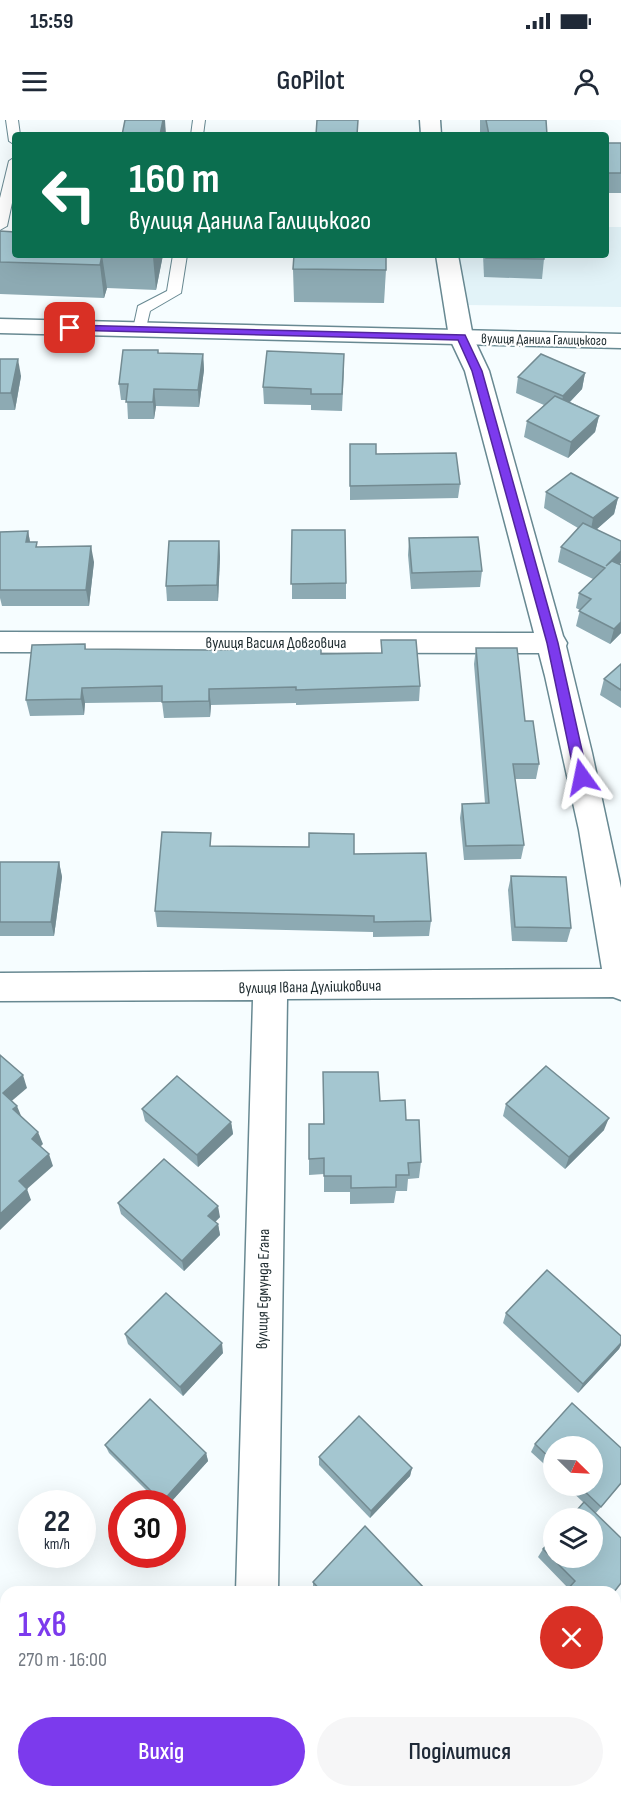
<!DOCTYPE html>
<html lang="uk">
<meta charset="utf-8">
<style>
body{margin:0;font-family:"Sofia Sans Condensed",sans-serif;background:#f6f6f7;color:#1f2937;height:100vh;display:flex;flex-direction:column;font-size:22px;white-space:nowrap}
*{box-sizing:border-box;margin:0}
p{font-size:20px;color:#747a83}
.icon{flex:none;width:33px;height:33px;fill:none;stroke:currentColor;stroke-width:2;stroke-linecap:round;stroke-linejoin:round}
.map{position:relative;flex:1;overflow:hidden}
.panel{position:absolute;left:0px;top:1466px;width:621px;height:212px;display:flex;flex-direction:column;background:#fff;border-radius:18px 18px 0 0;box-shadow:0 6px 24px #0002}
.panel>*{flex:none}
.hud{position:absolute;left:12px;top:12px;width:597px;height:126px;border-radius:6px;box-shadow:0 6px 24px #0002;background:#0b6e4f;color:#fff;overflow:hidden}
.needle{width:39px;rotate:114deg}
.buttons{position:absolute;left:543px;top:1316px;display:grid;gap:12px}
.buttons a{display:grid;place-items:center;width:60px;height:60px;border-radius:50%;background:#fff;box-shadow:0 6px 24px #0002;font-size:30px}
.speed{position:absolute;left:18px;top:1370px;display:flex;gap:12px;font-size:30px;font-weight:700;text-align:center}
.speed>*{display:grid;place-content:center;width:78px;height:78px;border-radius:50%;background:#fff;box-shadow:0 6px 24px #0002;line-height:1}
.speed small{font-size:15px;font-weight:400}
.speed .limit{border:9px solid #d22;background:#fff;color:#111}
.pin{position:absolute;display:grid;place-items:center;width:51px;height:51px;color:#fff;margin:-26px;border-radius:12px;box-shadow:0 3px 9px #0006}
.me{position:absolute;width:66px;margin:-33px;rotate:348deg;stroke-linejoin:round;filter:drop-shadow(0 0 4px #0008)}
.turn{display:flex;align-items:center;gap:21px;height:126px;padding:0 18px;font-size:27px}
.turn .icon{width:78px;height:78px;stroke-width:2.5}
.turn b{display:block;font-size:42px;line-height:51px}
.round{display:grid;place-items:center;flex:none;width:63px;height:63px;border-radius:32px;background:#f6f6f7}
.headline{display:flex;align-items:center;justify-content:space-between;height:102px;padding:0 18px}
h1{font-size:36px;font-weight:600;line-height:45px;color:#7c3aed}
.primary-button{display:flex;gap:12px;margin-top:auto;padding:12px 18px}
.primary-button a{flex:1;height:69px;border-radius:36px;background:#7c3aed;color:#fff;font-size:24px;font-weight:600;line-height:69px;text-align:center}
.primary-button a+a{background:#f6f6f7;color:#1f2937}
.status{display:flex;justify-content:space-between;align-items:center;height:42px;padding:0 30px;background:#fff;direction:ltr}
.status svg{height:16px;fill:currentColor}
header{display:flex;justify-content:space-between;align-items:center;height:78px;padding:0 18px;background:#fff;font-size:27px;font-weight:600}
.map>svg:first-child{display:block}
.built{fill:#e2f3f8}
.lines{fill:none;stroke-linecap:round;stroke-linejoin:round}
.lane-casing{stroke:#688992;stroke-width:2}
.street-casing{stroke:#688992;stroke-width:3}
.primary-casing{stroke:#688992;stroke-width:3}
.lane{fill:#fff;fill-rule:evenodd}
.street{fill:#fff;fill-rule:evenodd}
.primary{fill:#fff;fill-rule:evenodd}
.wall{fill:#8daab3}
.shaded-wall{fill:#738b92}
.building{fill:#a4c6d0;stroke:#738b92;stroke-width:1.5}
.route{fill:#7c3aed;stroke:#51269a;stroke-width:1.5}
.labels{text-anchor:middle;stroke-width:4.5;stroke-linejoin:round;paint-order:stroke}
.far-street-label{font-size:14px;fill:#1e2b2f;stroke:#fff}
.street-label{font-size:16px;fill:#1e2b2f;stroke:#fff}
</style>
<div class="status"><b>15:59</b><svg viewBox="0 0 49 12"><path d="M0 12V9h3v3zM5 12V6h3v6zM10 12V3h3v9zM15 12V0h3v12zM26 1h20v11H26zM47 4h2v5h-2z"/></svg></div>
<header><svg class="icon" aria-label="menu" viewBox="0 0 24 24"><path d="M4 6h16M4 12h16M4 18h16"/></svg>GoPilot<svg class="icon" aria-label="person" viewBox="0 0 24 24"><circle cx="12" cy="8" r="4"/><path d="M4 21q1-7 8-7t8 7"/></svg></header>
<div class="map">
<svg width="621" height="1676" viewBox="0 0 621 1676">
<rect width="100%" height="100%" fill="#f6fdff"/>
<path class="built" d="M606,107H621V187L465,185L459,135H606Z"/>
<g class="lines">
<defs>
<g id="lane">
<path d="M6,0H18L20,15H15V25L9,21Z"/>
<path d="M193,0H205L203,15H191Z"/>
<path d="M15,37V69L7,106L0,110V78L9,41Z"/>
<path d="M173,135H187L181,173L150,191L145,212H135L133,209L138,186L167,171Z"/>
</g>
<g id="street">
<path d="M420,0H440L441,15H421Z"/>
<path d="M436,135H458L473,217L489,251L563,516L567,523L566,526L592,633L621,768V880L613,877L287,879L278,1472H236L253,880L0,881V853L602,849L579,710L545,556L539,533L0,532V512L534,513L465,251L449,217Z"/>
<path d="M0,1629H6V1671H14L0,1675Z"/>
<rect x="231" y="1671" width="46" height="5"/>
</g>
<path id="primary" d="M0,199L621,214V228L0,213Z"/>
</defs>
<use href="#lane" class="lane-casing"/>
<use href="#street" class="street-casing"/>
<use href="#primary" class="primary-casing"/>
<use href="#lane" class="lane"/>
<use href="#street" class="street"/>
<use href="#primary" class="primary"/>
</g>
<g class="wall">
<path d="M480,0H546L547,15H484L483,12H480Z"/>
<rect x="606" y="23" width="15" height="50"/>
<path d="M0,111L15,135H163L156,170L107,168L104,178L0,174Z"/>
<path d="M483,135H544V139L542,159L484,157Z"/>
<path d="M293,149L386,150L384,183L294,182Z"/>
<path d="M159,233L203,234L204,250L199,287L156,286L154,299H128L127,280H121L119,264Z"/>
<path d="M0,239L21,256L15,290H0Z"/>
<path d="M344,250L342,291L311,290V285L264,284L263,267Z"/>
<path d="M585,253L582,269L570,282L599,296L595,312L568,338L524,317L527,301L544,285L516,273L518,257Z"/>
<path d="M350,324L376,334L460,364L458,378L350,380Z"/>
<path d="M546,372L618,378L614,394L597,409L619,444L621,513L610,524L576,506L580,490L576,488L579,473L593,459L558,442L561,427L578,408L544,388Z"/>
<path d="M292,410L346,463V479H292Z"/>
<path d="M28,411L30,422L38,427L94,442L89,486H2L0,478V412Z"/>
<path d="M409,419L482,451L480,467L411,469L408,435Z"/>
<path d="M219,421L220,437L218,481H167L166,466Z"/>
<path d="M381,520L420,566L419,581L296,585V583L211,585L210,597L164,598L162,582L85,583L84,595L30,596L26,580L85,524L86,529L321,534L381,533Z"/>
<path d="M476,528L525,601L539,644L536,659H515L524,725L521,739L464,740L460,698L462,684L485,683L474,544Z"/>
<path d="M621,544V588L600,575L604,559Z"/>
<path d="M212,726L354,734L431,801L429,816L373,817V812L157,807L155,791Z"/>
<path d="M0,742H59L62,757L54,816H0Z"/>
<path d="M511,756L571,808L567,822L512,821L508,770Z"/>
<path d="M323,952L380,981L406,1000L421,1042L419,1058L408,1059L407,1071H396L394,1083L350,1084V1072H324V1054L309,1055V1004H323Z"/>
<path d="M506,984L604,1010L565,1049L503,996Z"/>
<path d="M142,989L231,1002L233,1014L198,1047L145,1001Z"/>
<path d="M118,1083L220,1097L215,1102L218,1104L220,1115L184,1151L121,1094Z"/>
<path d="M506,1193L621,1216V1225L619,1229L578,1273L503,1203Z"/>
<path d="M125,1214L223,1233L183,1276L128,1224Z"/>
<path d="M572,1283L621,1328V1364L595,1394L621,1418V1463L614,1472H565L568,1468L538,1437L543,1429L554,1417V1437H592V1398H570L584,1383L565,1365H592V1326H554V1353L531,1332L535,1324Z"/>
<path d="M105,1325L206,1333L208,1341L170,1383H159L109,1333Z"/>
<path d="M319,1337L412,1348L410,1356L370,1398L319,1345Z"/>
<path d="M313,1462L425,1469V1472H314L313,1470Z"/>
<path d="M369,1671H416L412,1676H373Z"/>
</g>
<g class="shaded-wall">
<path d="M163,0H165L166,15H160Z"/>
<path d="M102,135L107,168L104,178L100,145Z"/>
<path d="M153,135H163L156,170L153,137Z"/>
<path d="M203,234L204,250L199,287L198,270Z"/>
<path d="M18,239L21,256L15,290L11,273Z"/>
<path d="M585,253L582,269L560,292L563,276Z"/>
<path d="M154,269L156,286L154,299L153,282Z"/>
<path d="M599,296L595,312L568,338L571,322Z"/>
<path d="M618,378L614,394L590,415L593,398Z"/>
<path d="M28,411L31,427L26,422Z"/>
<path d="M219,421L220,437L218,481L217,465Z"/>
<path d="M91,426L94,442L89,486L86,470Z"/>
<path d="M621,431V443L603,462L606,446Z"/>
<path d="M621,502V513L610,524L614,509Z"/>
<path d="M82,568L85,583L84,595L81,579Z"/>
<path d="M209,569L211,585L210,597L209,581Z"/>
<path d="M59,742L62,757L54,816L51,802Z"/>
<path d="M23,955L27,968L7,985L3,973Z"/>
<path d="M17,986L22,998L13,989Z"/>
<path d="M609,998L604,1010L565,1049L569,1037Z"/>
<path d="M231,1002L233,1014L198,1047L197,1035Z"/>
<path d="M38,1012L43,1024L36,1031L32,1019Z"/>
<path d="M49,1034L53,1046L27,1069L31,1080L0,1110V1094L19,1061Z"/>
<path d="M218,1086L220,1097L210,1107L208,1096Z"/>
<path d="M218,1104L220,1115L184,1151L182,1141Z"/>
<path d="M222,1223L223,1233L183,1276L180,1267Z"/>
<path d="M621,1223V1225L619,1229L578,1273L583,1264Z"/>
<path d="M206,1333L208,1341L170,1383H162V1382Z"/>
<path d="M412,1348L410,1356L370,1398L371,1391Z"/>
</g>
<g class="building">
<path d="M125,0H163L160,15H122Z"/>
<path d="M317,0H358L357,15H316Z"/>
<path d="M486,0H546L547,15H489Z"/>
<rect x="606" y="23" width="15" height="30"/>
<path d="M0,111L15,112V135H153V137L102,135L100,145L0,142Z"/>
<path d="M294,135H386V150L293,149Z"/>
<path d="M486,135H544V139L486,138Z"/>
<path d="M123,230H158V233L203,234L198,270L154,269L153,282H126L128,264H119Z"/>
<path d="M267,231L344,234L342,274H311V269L263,267Z"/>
<path d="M541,234L585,253L563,276L518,257Z"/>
<path d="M0,239H18L11,273H0Z"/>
<path d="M555,276L599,296L571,322L527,301Z"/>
<path d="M350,324H376V334L456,333L460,364L350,366Z"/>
<path d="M571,353L618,378L593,398L546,372Z"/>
<path d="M583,403L621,421V431L606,446L612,441L621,445V502L614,509L579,491L591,479L579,473L605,448L561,427Z"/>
<path d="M292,410H345L346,463L291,464Z"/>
<path d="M28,411L26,422H37L36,427L91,426L86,470H0V412Z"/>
<path d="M478,417L482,451L412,453L409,418Z"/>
<path d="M169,421H219L217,465L166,466Z"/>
<path d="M381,520H416L420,566L296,570V567L209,569V581L162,582V566L82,568L81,579L26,580L32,525L85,524V529L210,530L295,528V526L321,525V534L382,533Z"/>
<path d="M476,528H517L525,601H533L539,644H513L524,725L466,726L462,684L489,683Z"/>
<path d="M621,544V570L604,559Z"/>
<path d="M162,712L211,713L210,726L309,727V713L354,714V734L426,733L431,801L374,802V796L155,791Z"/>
<path d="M0,742H59L51,802H0Z"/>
<path d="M511,756L566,757L571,808L515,807Z"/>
<path d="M0,935L23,955L3,973L17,986L13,989L38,1012L32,1019L49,1034L19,1061L27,1069L0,1094Z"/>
<path d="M546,946L609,998L569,1037L506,984Z"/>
<path d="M323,952H378L380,981L405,980L406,1000H419L421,1042L408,1043L409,1055H396V1067L351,1068V1056H324V1038L309,1039V1004H324Z"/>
<path d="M177,956L231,1002L197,1035L142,989Z"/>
<path d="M164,1039L218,1086L208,1096L218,1104L182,1141L118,1083Z"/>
<path d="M547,1150L621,1216V1223L583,1264L506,1193Z"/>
<path d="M166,1173L222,1223L180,1267L125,1214Z"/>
<path d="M150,1279L206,1333L162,1382L105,1325Z"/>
<path d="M572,1283L621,1328V1363L601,1387L578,1365H592V1326H554V1342L535,1324Z"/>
<path d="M359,1296L412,1348L371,1391L319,1337Z"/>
<path d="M584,1382L621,1418V1463L614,1472H565L575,1461L543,1429L554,1417V1437H592V1398H570Z"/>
<path d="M365,1406L425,1469L424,1472H322L313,1462Z"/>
<path d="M615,1534L621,1540V1631L615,1639Z"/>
<path d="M372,1671H416L412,1676H377Z"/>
</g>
<path class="route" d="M70,205L465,215L482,251L558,523L588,657L586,661L582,662L575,657L547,523L472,251L458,220L67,210V206Z"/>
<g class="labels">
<g class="far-street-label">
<text transform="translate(544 219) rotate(1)" y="5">вулиця Данила Галицького</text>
</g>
<g class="street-label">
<text x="276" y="528">вулиця Василя Довговича</text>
<text transform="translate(310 866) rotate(-1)" y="6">вулиця Івана Дулішковича</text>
<text transform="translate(262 1169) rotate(-89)" y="6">вулиця Едмунда Еґана</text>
</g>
</g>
</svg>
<div class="buttons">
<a><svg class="needle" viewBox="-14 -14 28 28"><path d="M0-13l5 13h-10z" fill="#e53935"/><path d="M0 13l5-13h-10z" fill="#747a83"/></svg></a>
<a><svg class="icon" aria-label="layers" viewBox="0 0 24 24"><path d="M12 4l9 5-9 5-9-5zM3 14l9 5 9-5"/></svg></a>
</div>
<div class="speed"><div>22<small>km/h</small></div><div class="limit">30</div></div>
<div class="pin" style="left:70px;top:208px;background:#d93025"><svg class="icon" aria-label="arrive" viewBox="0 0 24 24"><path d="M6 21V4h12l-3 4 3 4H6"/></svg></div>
<svg class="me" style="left:582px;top:657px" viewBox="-20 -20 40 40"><path d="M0-17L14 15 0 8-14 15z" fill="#7c3aed" stroke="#fff" stroke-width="4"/></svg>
<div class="hud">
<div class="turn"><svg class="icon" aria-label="left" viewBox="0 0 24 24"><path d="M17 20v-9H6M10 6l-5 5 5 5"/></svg><div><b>160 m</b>вулиця Данила Галицького</div></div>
</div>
<section class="panel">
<div class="headline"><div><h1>1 хв</h1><p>270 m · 16:00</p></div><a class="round" style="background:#d93025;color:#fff"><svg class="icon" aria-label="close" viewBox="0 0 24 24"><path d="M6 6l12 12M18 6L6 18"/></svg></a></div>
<div class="primary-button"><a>Вихід</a><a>Поділитися</a></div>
</section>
</div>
